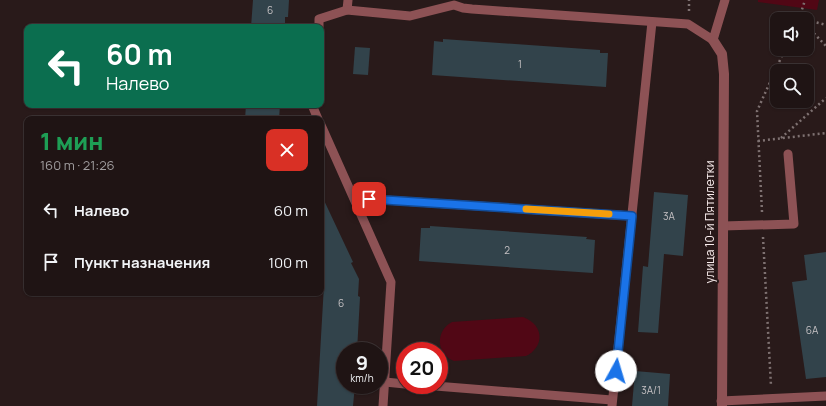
<!DOCTYPE html>
<html lang="ru">
<meta charset="utf-8">
<style>
body{margin:0;font-family:Manrope,sans-serif;background:#271d1d;color:#f1f3f6;height:100vh;display:flex;flex-direction:column;font-size:15px;white-space:nowrap}
*{box-sizing:border-box;margin:0}
p{font-size:13px;color:#a19ea0}
.icon{flex:none;width:22px;height:22px;fill:none;stroke:currentColor;stroke-width:2;stroke-linecap:round;stroke-linejoin:round}
.map{position:relative;flex:1;overflow:hidden}
.details{position:absolute;left:24px;top:116px;width:300px;height:180px;display:flex;flex-direction:column;background:#1f1414;border-radius:8px;box-shadow:0 1px 3px #0004,0 0 0 1px #3c3334}
.details>*{flex:none}
.banner{position:absolute;left:24px;top:24px;width:300px;height:84px;border-radius:8px;box-shadow:0 1px 3px #0004,0 0 0 1px #3c3334;background:#0b6e4f;color:#fff;overflow:hidden}
.tools{position:absolute;left:770px;top:12px;display:grid;gap:8px}
.tools a{display:grid;place-items:center;width:44px;height:44px;border-radius:8px;background:#1f1414;box-shadow:0 1px 3px #0004,0 0 0 1px #3c3334;font-size:20px}
.speed{position:absolute;left:336px;top:342px;display:flex;gap:8px;font-size:20px;font-weight:700;text-align:center}
.speed>*{display:grid;place-content:center;width:52px;height:52px;border-radius:50%;background:#1f1414;box-shadow:0 1px 3px #0004,0 0 0 1px #3c3334;line-height:1}
.speed small{font-size:10px;font-weight:400}
.speed .limit{border:6px solid #d22;background:#fff;color:#111}
.pin{position:absolute;display:grid;place-items:center;width:34px;height:34px;color:#fff;margin:-17px;border-radius:8px;box-shadow:0 2px 6px #0006}
.me{position:absolute;width:44px;margin:-22px;rotate:6deg;stroke-linejoin:round;filter:drop-shadow(0 0 3px #0008)}
.turn{display:flex;align-items:center;gap:14px;height:84px;padding:0 16px;font-size:18px}
.turn .icon{width:52px;height:52px;stroke-width:2.5}
.turn b{display:block;font-size:28px;line-height:34px}
.round{display:grid;place-items:center;flex:none;width:42px;height:42px;border-radius:8px;background:#271d1d}
.overview{display:flex;align-items:center;justify-content:space-between;height:68px;padding:0 16px}
h1{font-size:24px;font-weight:800;line-height:30px;color:#1e9e55}
ul{padding:0;list-style:none}
li{display:flex;align-items:center;gap:12px;height:52px;padding:0 16px}
li div{flex:1}
li b{display:block;font-size:15px}
li em{font-style:normal}
.map>svg:first-child{display:block}
.green{fill:#510715}
.building{fill:#32434b}
.lines{fill:none;stroke-linecap:round;stroke-linejoin:round}
.path{stroke:#7e7171;stroke-width:2.5;stroke-dasharray:2 3;stroke-linecap:butt}
.lane{stroke:#8d5255;stroke-width:9}
.street{stroke:#8d5255;stroke-width:10}
.route-casing{stroke:#114b97;stroke-width:10}
.route{stroke:#1a73e8;stroke-width:7}
.slow{stroke:#f59e0b;stroke-width:7}
.labels{text-anchor:middle;stroke-width:4;stroke-linejoin:round;paint-order:stroke}
.number-label{font-size:10px;fill:#c6c2c4}
.street-label{font-size:12px;fill:#f8ecec;stroke:#291a1a}
</style>
<div class="map">
<svg width="826" height="406" viewBox="0 0 826 406">
<rect width="100%" height="100%" fill="#291a1a"/>
<g class="green">
<path d="M758,0H819L817,10L758,2Z"/>
<path d="M523,317C544,325 545,346 526,356L454,361C436,354 435,331 452,322Z"/>
</g>
<g class="building">
<path d="M253,0H289L288,17H285V27H251Z"/>
<path d="M443,39L600,50V53H608L606,87L432,75L434,41L443,42Z"/>
<path d="M355,47L370,48L368,75L353,74Z"/>
<path d="M246,105H280L279,119H245Z"/>
<path d="M654,192L688,195L683,256L664,254L658,333L638,332L643,266L648,267Z"/>
<path d="M321,194L353,262L351,263L359,279L358,296L360,297L357,351H345V385H355L353,406H317L324,285L321,278Z"/>
<path d="M430,226L587,237L586,239L595,240L593,273L419,261L421,228H430Z"/>
<path d="M826,252V377L806,379L792,282L807,280L804,255Z"/>
<path d="M635,371L670,374L668,406H632Z"/>
</g>
<g class="lines">
<g class="path">
<path d="M689,11V0"/>
<path d="M799,19L805,0"/>
<path d="M807,20L826,25"/>
<path d="M807,26L826,46"/>
<path d="M781,138L826,98"/>
<path d="M758,141L826,133"/>
<path d="M762,212L757,111L785,49"/>
<path d="M763,237L771,386"/>
</g>
<g class="lane">
<path d="M348,0L347,10L410,16L454,5L463,8L472,9L688,24L713,40L725,0"/>
<path d="M319,27V19L347,10"/>
<path d="M312,105L318,119"/>
<path d="M321,125L391,282L383,406"/>
<path d="M354,198L632,216"/>
<path d="M723,226L794,224L788,154"/>
<path d="M385,382L405,384"/>
<path d="M423,385L612,400"/>
<path d="M721,401L826,396"/>
<path d="M612,406L652,22"/>
</g>
<path class="street" d="M713,40L722,54L724,74L722,406"/>
</g>
<g class="lines">
<defs>
<path id="route" d="M369,199L632,216L616,371"/>
</defs>
<use href="#route" class="route-casing"/>
<use href="#route" class="route"/>
<path class="slow" d="M526,209L609,214"/>
</g>
<g class="labels">
<g class="number-label">
<text x="270" y="14">6</text>
<text x="520" y="68">1</text>
<text x="669" y="220">3А</text>
<text x="507" y="254">2</text>
<text x="341" y="307">6</text>
<text x="812" y="334">6А</text>
<text x="651" y="394">3А/1</text>
</g>
<g class="street-label">
<text transform="translate(710 222) rotate(-90)" y="4">улица 10-й Пятилетки</text>
</g>
</g>
</svg>
<div class="tools">
<a><svg class="icon" aria-label="sound" viewBox="0 0 24 24"><path d="M4 9h4l5-4v14l-5-4H4zM17 9q2 3 0 6"/></svg></a>
<a><svg class="icon" aria-label="search" viewBox="0 0 24 24"><circle cx="10" cy="10" r="6"/><path d="M15 15l6 6"/></svg></a>
</div>
<div class="speed"><div>9<small>km/h</small></div><div class="limit">20</div></div>
<div class="pin" style="left:369px;top:199px;background:#d93025"><svg class="icon" aria-label="arrive" viewBox="0 0 24 24"><path d="M6 21V4h12l-3 4 3 4H6"/></svg></div>
<svg class="me" style="left:616px;top:371px" viewBox="-20 -20 40 40"><circle r="19" fill="#fff"/><path d="M0-13L10 11 0 6-10 11z" fill="#1a73e8"/></svg>
<div class="banner">
<div class="turn"><svg class="icon" aria-label="left" viewBox="0 0 24 24"><path d="M17 20v-9H6M10 6l-5 5 5 5"/></svg><div><b>60 m</b>Налево</div></div>
</div>
<section class="details">
<div class="overview"><div><h1>1 мин</h1><p>160 m · 21:26</p></div><a class="round" style="background:#d93025;color:#fff"><svg class="icon" aria-label="close" viewBox="0 0 24 24"><path d="M6 6l12 12M18 6L6 18"/></svg></a></div>
<ul>
<li><svg class="icon" aria-label="left" viewBox="0 0 24 24"><path d="M17 20v-9H6M10 6l-5 5 5 5"/></svg><div><b>Налево</b></div><em>60 m</em></li>
<li><svg class="icon" aria-label="arrive" viewBox="0 0 24 24"><path d="M6 21V4h12l-3 4 3 4H6"/></svg><div><b>Пункт назначения</b></div><em>100 m</em></li>
</ul>
</section>
</div>
